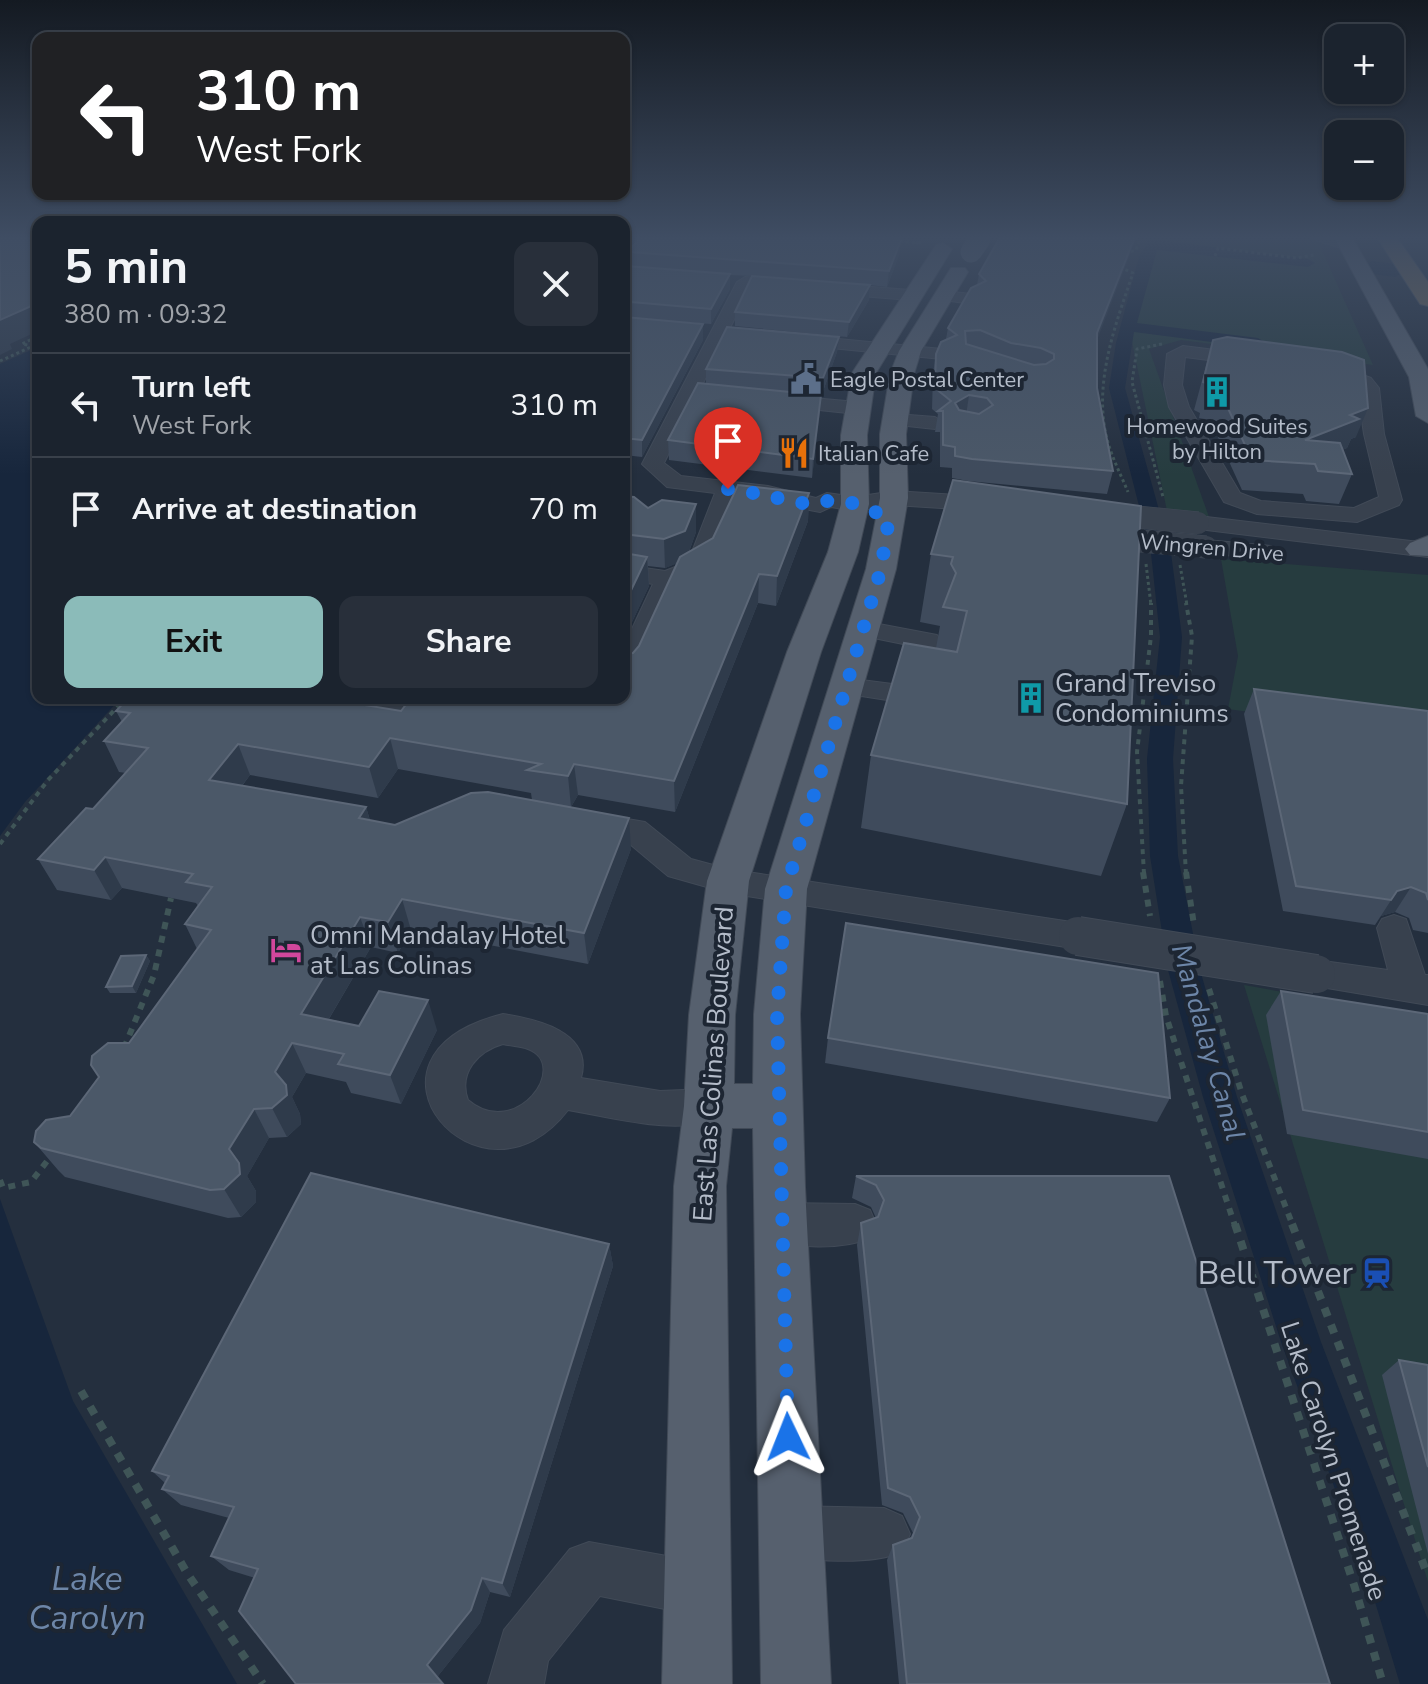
<!DOCTYPE html>
<meta charset="utf-8">
<style>
body{margin:0;font-family:"Nunito Sans",sans-serif;background:#282f3a;color:#f1f3f6;height:100vh;display:flex;flex-direction:column;font-size:30px;white-space:nowrap}
*{box-sizing:border-box;margin:0}
p{font-size:26px;color:#a0a4aa}
.icon{flex:none;width:44px;height:44px;fill:none;stroke:currentColor;stroke-width:2;stroke-linecap:round;stroke-linejoin:round}
.map{position:relative;flex:1;overflow:hidden}
.drawer{position:absolute;left:32px;top:216px;width:598px;height:488px;display:flex;flex-direction:column;background:#1b232e;border-radius:16px;box-shadow:0 2px 6px #0004,0 0 0 2px #39404a}
.drawer>*{flex:none}
.banner{position:absolute;left:32px;top:32px;width:598px;height:168px;border-radius:16px;box-shadow:0 2px 6px #0004,0 0 0 2px #39404a;background:#202124;color:#fff;overflow:hidden}
.fabs{position:absolute;left:1324px;top:24px;display:grid;gap:16px}
.fabs a{display:grid;place-items:center;width:80px;height:80px;border-radius:16px;background:#1b232e;box-shadow:0 2px 6px #0004,0 0 0 2px #39404a;font-size:40px}
.pin{position:absolute;display:grid;place-items:center;width:68px;height:68px;color:#fff;margin:-82px -34px;border-radius:50% 50% 50% 0;rotate:-45deg;box-shadow:0 0 8px #0007}
.pin .icon{rotate:45deg}
.me{position:absolute;width:88px;margin:-44px;rotate:358deg;stroke-linejoin:round;filter:drop-shadow(0 0 6px #0008)}
.turn{display:flex;align-items:center;gap:28px;height:168px;padding:0 32px;font-size:36px}
.turn .icon{width:104px;height:104px;stroke-width:2.5}
.turn b{display:block;font-size:56px;line-height:68px}
.round{display:grid;place-items:center;flex:none;width:84px;height:84px;border-radius:16px;background:#282f3a}
.overview{display:flex;align-items:center;justify-content:space-between;height:136px;padding:0 32px}
h1{font-size:48px;font-weight:700;line-height:60px}
.cta{display:flex;gap:16px;margin-top:auto;padding:16px 32px}
.cta a{flex:1;height:92px;border-radius:16px;background:#8bbbb9;color:#111;font-size:32px;font-weight:700;line-height:92px;text-align:center}
.cta a+a{background:#282f3a;color:#f1f3f6}
ul{padding:0;list-style:none}
li{display:flex;align-items:center;gap:24px;height:104px;padding:0 32px;border-top:2px solid #39404a}
li div{flex:1}
li b{display:block;font-size:30px}
li em{font-style:normal}
.map>svg:first-child{display:block}
.green{fill:#263c3f}
.water{fill:#17263c}
.lines{fill:none;stroke-linecap:round;stroke-linejoin:round}
.canal{fill:#17263c;fill-rule:evenodd}
.river{fill:#17263c;fill-rule:evenodd}
.minor-casing{stroke:#414a57;stroke-width:2}
.major-casing{stroke:#414a57;stroke-width:2}
.highway-casing{stroke:#434c59;stroke-width:2}
.path-far3{stroke:#3f5557;stroke-width:3;stroke-dasharray:3 3;stroke-linecap:butt}
.path-far2{stroke:#3f5557;stroke-width:4;stroke-dasharray:5 5;stroke-linecap:butt}
.path-far1{stroke:#3f5557;stroke-width:6;stroke-dasharray:7 7;stroke-linecap:butt}
.path{stroke:#3f5557;stroke-width:8;stroke-dasharray:9 9;stroke-linecap:butt}
.minor{fill:#38414e;fill-rule:evenodd}
.major{fill:#56606e;fill-rule:evenodd}
.highway{fill:#746855;fill-rule:evenodd}
.minor-bridge-far1-casing{stroke:#414a57;stroke-width:23;stroke-linecap:butt}
.minor-bridge-casing{stroke:#414a57;stroke-width:40;stroke-linecap:butt}
.major-bridge-casing{stroke:#414a57;stroke-width:22;stroke-linecap:butt}
.path-bridge{stroke:#3f5557;stroke-width:3;stroke-dasharray:3 3;stroke-linecap:butt}
.minor-bridge-far1{stroke:#38414e;stroke-width:22}
.minor-bridge{stroke:#38414e;stroke-width:38}
.major-bridge{stroke:#56606e;stroke-width:21}
.wall{fill:#3f4b5c;fill-rule:evenodd}
.shaded-wall{fill:#2f3b4b}
.building{fill:#4b5868;stroke:#5c6777;stroke-width:2;fill-rule:evenodd}
.route{stroke:#1a73e8;stroke-width:14;stroke-dasharray:0 25.2}
.labels{text-anchor:middle;stroke-width:8;stroke-linejoin:round;paint-order:stroke}
.far-poi-label{font-size:22px;fill:#b4bcc9;stroke:#1d2633;text-anchor:start}
.far-street-label{font-size:22px;fill:#b4bcc9;stroke:#1d2633}
.poi-label{font-size:26px;fill:#b4bcc9;stroke:#1d2633;text-anchor:start}
.street-label{font-size:26px;fill:#b4bcc9;stroke:#1d2633}
.water-label{font-size:28px;font-style:italic;fill:#6d86a8;stroke:#1d2633}
.near-poi-label{font-size:32px;fill:#b4bcc9;stroke:#1d2633;text-anchor:end}
.near-water-label{font-size:34px;font-style:italic;fill:#6d86a8;stroke:#1d2633}
</style>
<div class="map">
<svg width="1428" height="1684" viewBox="0 0 1428 1684">
<rect width="100%" height="100%" fill="#242f3e"/>
<g class="green">
<path d="M1151,239H1317L1373,365L1181,340L1149,349L1209,517L1167,511L1129,327Z"/>
<path d="M1221,559L1428,575V737L1228,709L1238,656Z"/>
<path d="M1244,985L1428,1018V1582Z"/>
</g>
<g class="water">
<path d="M38,347V698H121L25,802L0,836V364Z"/>
<path d="M0,1199L73,1401L237,1684H0Z"/>
</g>
<g class="lines">
<path class="canal" d="M1150,239L1308,259L1315,263L1308,267L1157,250L1137,323L1258,338L1266,343L1258,348L1134,332L1125,388L1171,553L1182,637L1173,759L1178,856L1200,970L1237,1097L1321,1342L1428,1620V1684H1400L1368,1579L1281,1342L1203,1097L1168,970L1150,856L1147,759L1160,637L1151,553L1109,388L1116,343L1139,257Z"/>
<path class="river" d="M1372,261L1403,265L1407,270L1395,277L1364,273L1360,268Z"/>
<defs>
<g id="minor">
<path d="M1312,239H1338L1355,246L1348,250Z"/>
<path d="M745,277L910,290L918,295L910,300L750,287L664,463L681,476L768,486L816,498L827,493L855,497L894,491L989,497L1000,504L989,511L894,505L855,511L831,507L820,512L736,496L710,566L678,584L638,674L634,680L624,682V646L653,584L624,579V565L665,571L688,562L715,493L667,487L642,464L737,282Z"/>
<path d="M942,291L972,294L980,299L972,304L936,299L934,296Z"/>
<path d="M797,335L942,349L951,354L942,359L791,344V336Z"/>
<path d="M1183,346L1336,365L1371,378L1379,388L1384,434L1402,500L1399,505L1357,522L1257,514L1224,502L1169,407L1164,385L1167,354ZM1185,357L1332,376L1357,386L1364,434L1379,497L1354,508L1261,501L1240,493L1189,407L1182,385Z"/>
<path d="M779,395L857,402L867,408L857,414L772,405L769,401Z"/>
<path d="M896,414L935,417L945,423L935,429L889,424L886,420Z"/>
<path d="M1198,516L1428,543V557L1190,528L1187,523L1190,518Z"/>
<path d="M1206,540L1271,546L1283,553L1271,560L1198,552L1194,547L1198,542Z"/>
<path d="M863,621L937,635L941,641L921,698L906,703L836,692L832,686L836,680L846,678L900,685L913,646L854,634L850,629Z"/>
<path d="M340,698H460L463,703L459,709L449,712C419,713 360,728 340,698Z"/>
<path d="M586,812L645,822L691,859L728,869L1078,923L1090,927L1095,936L1090,945L1078,949L728,893L668,876L625,840L575,831L570,823L575,815Z"/>
<path d="M1394,915L1406,919L1425,975H1428V1005L1303,984L1298,974L1303,964L1316,960L1388,970L1377,928L1382,919Z"/>
<path d="M503,1014C535,1019 594,1031 581,1078L660,1091L709,1089L723,1094L729,1106L723,1118C675,1136 617,1118 568,1110C481,1224 335,1056 503,1014ZM503,1044C511,1046 520,1046 528,1049C571,1065 516,1141 468,1100C458,1073 478,1051 503,1044Z"/>
<path d="M780,1203L855,1204L870,1210L876,1224L870,1238C842,1250 793,1249 765,1237L759,1223L765,1209Z"/>
<path d="M791,1506L884,1508L902,1516L910,1534L902,1552C871,1565 804,1563 773,1550L765,1532L773,1514Z"/>
<path d="M589,1542L700,1562L719,1570L727,1589L719,1608L700,1616L600,1596L548,1661L544,1684H488L504,1630L570,1549Z"/>
</g>
<g id="major">
<path d="M1335,239H1353L1428,369V423L1416,416L1409,377Z"/>
<path d="M943,243L952,249L876,373L867,435L869,504L858,552L821,652L749,881L735,1015L734,1084H753L754,1014L765,889L866,569L880,498V434L890,374L899,351L951,268H965L968,272L921,351L914,374L906,434L908,498L896,569L807,889L800,1014L805,1187L831,1684H761L753,1128H732L726,1186L732,1684H662L674,1186L684,1106L689,1015L707,881L787,652L828,552L841,504V435L852,373L936,245Z"/>
<path d="M1428,536V556L1410,555L1405,549L1410,543Z"/>
</g>
<path id="highway" d="M1378,239H1398L1428,282V306L1420,304Z"/>
</defs>
<use href="#minor" class="minor-casing"/>
<use href="#major" class="major-casing"/>
<use href="#highway" class="highway-casing"/>
<g class="path-far3">
<path d="M882,240L924,243"/>
<path d="M1125,253L1136,250L1140,239"/>
<path d="M1215,256L1218,248L1296,258L1314,255"/>
<path d="M1120,267L1133,273C1115,326 1093,383 1107,439C1112,458 1121,475 1128,492"/>
<path d="M1162,344L1137,349L1132,382L1163,497"/>
<path d="M0,361L33,346L22,344L38,336"/>
<path d="M1146,564L1151,605"/>
<path d="M1180,565L1187,605"/>
</g>
<g class="path-far2">
<path d="M0,844L48,780L126,698"/>
<path d="M1144,874L1137,752L1151,636V603"/>
<path d="M1186,874L1181,786L1192,636L1186,603"/>
</g>
<g class="path-far1">
<path d="M1143,872L1150,916"/>
<path d="M1186,872L1194,925"/>
<path d="M1160,981L1166,1016L1235,1226"/>
<path d="M1209,989L1242,1094L1293,1226"/>
<path d="M124,1048L154,975L171,898"/>
<path d="M0,1180L3,1188L31,1182L51,1156"/>
</g>
<g class="path">
<path d="M1235,1224L1355,1588L1383,1684"/>
<path d="M1292,1224L1428,1576"/>
<path d="M81,1391L187,1573L263,1684"/>
</g>
<use href="#minor" class="minor"/>
<use href="#major" class="major"/>
<use href="#highway" class="highway"/>
<defs>
<g id="minor-bridge-far1">
<path d="M1127,516L1198,523"/>
<path d="M1131,540L1206,547"/>
</g>
<path id="minor-bridge" d="M1078,936L1316,974"/>
<path id="major-bridge" d="M971,252L980,239"/>
</defs>
<use href="#minor-bridge-far1" class="minor-bridge-far1-casing"/>
<use href="#minor-bridge" class="minor-bridge-casing"/>
<use href="#major-bridge" class="major-bridge-casing"/>
<path class="path-bridge" d="M916,244L920,239"/>
<use href="#minor-bridge-far1" class="minor-bridge-far1"/>
<use href="#minor-bridge" class="minor-bridge"/>
<use href="#major-bridge" class="major-bridge"/>
</g>
<g class="wall">
<path d="M901,240L899,255L887,287L870,285L869,300L847,337L735,326V312L752,276L730,275V289L711,324L630,318L703,340L642,457L624,455V261L626,266H629L628,252Z"/>
<path d="M979,274L1097,341V388L1113,471L1107,494L968,481L952,478V468L940,467V432H935L938,414L932,409L933,374L936,354L946,339L948,328L977,285Z"/>
<path d="M839,337L837,352L822,394L771,390L821,395L812,478L669,460L668,440L706,383V369Z"/>
<path d="M1213,340L1356,437L1351,439L1347,448L1342,450L1352,474L1339,504L1306,501L1303,494L1242,490L1210,420L1199,418L1200,413L1194,410Z"/>
<path d="M953,480L1127,804L1101,876L861,828L871,755L936,648L940,626L920,622L931,554Z"/>
<path d="M809,493L808,521L776,606L758,603L675,812L578,795L571,807L631,849L588,964L411,930L398,953L371,947L329,1019L359,1026L437,1030L401,1104L351,1093L346,1082L306,1073L292,1097L300,1114L301,1124L287,1137L269,1138L247,1176L256,1191V1202L241,1217L228,1218L65,1177L58,1170L34,1142L70,1116L129,1043L197,949L185,924L198,906L196,903L122,888L111,900L57,890L38,859L93,809L126,773L119,772L104,741L122,722L116,711H401L411,698H624V654L633,653L639,646L677,563L665,568L648,566L649,586L624,639V496L696,532L689,552ZM398,769L531,793L532,800L395,825L370,820L366,807L242,786L250,775L378,798Z"/>
<path d="M1254,689L1428,711V933L1413,930L1409,918L1395,912L1381,916L1375,925L1283,911L1244,714Z"/>
<path d="M146,955L150,961L136,993H110L106,987Z"/>
<path d="M1281,991L1428,1014V1159L1287,1134L1266,1015Z"/>
<path d="M828,1038L1170,1098L1157,1122L825,1063Z"/>
<path d="M856,1176H1169L1330,1684H899L887,1560L893,1545L910,1538L913,1533L903,1513L882,1505L857,1245L861,1223L876,1218L871,1207L852,1198Z"/>
<path d="M609,1244L613,1266L510,1597L490,1592L480,1623L438,1676L255,1578L229,1570L211,1556L229,1518L181,1505L162,1489L165,1483L152,1471Z"/>
<path d="M1399,1360L1428,1365V1554L1382,1375Z"/>
</g>
<g class="shaded-wall">
<path d="M1134,239H1136L1092,353L1097,333Z"/>
<path d="M901,240L899,255L887,287L889,271Z"/>
<path d="M730,274V289L711,324V309Z"/>
<path d="M870,285L869,300L847,337L849,322Z"/>
<path d="M631,302V317L624,320V305Z"/>
<path d="M38,303V331L10,344L12,349L0,355V320Z"/>
<path d="M703,324V340L642,457V440Z"/>
<path d="M839,337L837,352L822,394L823,378Z"/>
<path d="M821,395L820,413L812,478L813,459Z"/>
<path d="M969,395L966,416L952,424L955,403Z"/>
<path d="M1368,408L1356,437L1351,439L1347,448L1307,464L1305,440L1350,415Z"/>
<path d="M809,493L808,521L776,606L777,576Z"/>
<path d="M696,504V532L686,560L665,568L664,539Z"/>
<path d="M647,557L649,586L624,639V605Z"/>
<path d="M759,574L758,603L675,812L674,781Z"/>
<path d="M390,738L398,769L378,798L369,767Z"/>
<path d="M238,744L250,775L222,811L209,780Z"/>
<path d="M574,764L578,795L571,807L568,776Z"/>
<path d="M366,807L375,838L359,818Z"/>
<path d="M629,818L631,849L588,964L584,933Z"/>
<path d="M105,857L122,888L111,900L94,870Z"/>
<path d="M1411,887L1395,912L1381,916L1375,925L1397,891Z"/>
<path d="M402,899L411,930L398,953L388,922Z"/>
<path d="M360,917L371,947L314,1044L301,1014Z"/>
<path d="M146,955L150,961L136,993L132,986Z"/>
<path d="M428,1000L437,1030L401,1104L390,1075Z"/>
<path d="M292,1043L306,1073L292,1097L300,1114L301,1124L287,1137L272,1108L275,1072Z"/>
<path d="M254,1109L269,1138L247,1176L256,1191V1202L241,1217L224,1189L229,1149Z"/>
<path d="M609,1244L613,1266L510,1597L502,1583Z"/>
<path d="M482,1578L490,1592L480,1623L438,1676L445,1684H443L427,1665Z"/>
</g>
<g class="building">
<path d="M0,239H38V303L0,320Z"/>
<path d="M639,239H886L901,240L889,271L628,252Z"/>
<path d="M999,239H1134L1097,333V388L1113,471L972,459L955,456V447L943,445V411H938L951,401L935,388L936,354L941,342L957,335L948,328L971,288L986,281L979,274ZM980,330L1011,343L1041,348L1054,354V359L1046,364L1034,365L966,344L965,331ZM969,395L987,398L993,405L979,414L959,410L955,403Z"/>
<path d="M624,261L626,266L730,274L711,309L631,302L624,305Z"/>
<path d="M752,276L870,285L849,322L735,312Z"/>
<path d="M624,317L703,324L642,440L624,438Z"/>
<path d="M727,327L839,337L823,378L706,369Z"/>
<path d="M1227,337L1342,352L1364,360L1368,408L1350,415L1359,419L1305,440L1340,443L1352,474L1318,471L1315,464L1252,460L1220,391L1208,390L1209,384L1203,382L1213,340Z"/>
<path d="M698,383L821,395L813,459L668,440Z"/>
<path d="M953,480L1141,506L1127,804L871,755L904,643L957,652L967,611L943,607L956,573L951,564L953,557L931,554Z"/>
<path d="M738,485L809,493L777,576L759,574L674,781L574,764L568,776L527,770L541,764L390,738L369,767L238,744L209,780L366,807L359,818L395,825L471,793L488,792L629,818L584,933L402,899L388,922L360,917L301,1014L359,1026L379,991L428,1000L390,1075L338,1064L344,1054L292,1043L275,1072L286,1085L287,1095L272,1108L254,1109L229,1149L239,1163L240,1174L224,1189L210,1190L41,1148L34,1142L36,1131L46,1120L70,1116L99,1077L91,1065L92,1056L108,1043H129L211,930L185,924L212,887L186,882L193,874L105,857L94,870L38,859L86,808L93,809L148,748L104,741L130,713L116,711L128,698H322L401,711L411,698H547L574,701L587,698H624V673L628,668L624,663V654L633,653L639,646L680,557L713,538Z"/>
<path d="M624,496L634,497L648,508L662,500L696,504L685,531L664,539L624,534Z"/>
<path d="M624,553L647,557L624,605Z"/>
<path d="M1254,689L1428,711V900L1426,893L1411,887L1397,891L1391,900L1296,886Z"/>
<path d="M846,923L1158,973L1170,1098L828,1038Z"/>
<path d="M146,955L132,986L106,987L121,956Z"/>
<path d="M1281,991L1428,1014V1132L1303,1110Z"/>
<path d="M311,1173L609,1244L502,1583L482,1578L471,1610L427,1665L443,1684H296L239,1611L258,1569L211,1556L234,1507L162,1489L169,1476L152,1471Z"/>
<path d="M856,1176H1169L1330,1684H907L893,1545L912,1538L920,1517L910,1497L888,1488L861,1223L878,1217L884,1200L876,1185Z"/>
<path d="M1399,1360L1428,1365V1467Z"/>
</g>
<linearGradient id="sky" x2="0" y2="1"><stop stop-color="#141a22"/><stop offset="0.5" stop-color="#3f4d63"/><stop offset="1" stop-color="#3f4d63" stop-opacity="0"/></linearGradient>
<rect width="1428" height="475" fill="url(#sky)"/>
<g class="lines">
<path class="route" d="M728,489C755,492 778,499 803,503C814,504 819,502 828,501C848,497 871,511 889,518L881,569L786,889L777,1014L788,1437"/>
</g>
<defs>
<symbol id="civic-bare" viewBox="-9 -9 18 18"><path d="M-.6-6.5H3V-4.5H.6V-3L4-1V1h2V6H-6V1h2V-1L-.6-3ZM-1.2 2.5V6h2.4V2.5Z" fill="#5c6f8a" stroke="#1d2633" stroke-width="2.5" paint-order="stroke"/></symbol>
<symbol id="building-bare" viewBox="-9 -9 18 18"><path d="M-4-6H4V6H1V3H-1V6H-4ZM-2.5-4.3h1.7v1.8h-1.7ZM.8-4.3h1.7v1.8H.8ZM-2.5-1h1.7V.8h-1.7ZM.8-1h1.7V.8H.8Z" fill="#0f9aa8" stroke="#1d2633" stroke-width="2.5" paint-order="stroke"/></symbol>
<symbol id="restaurant-bare" viewBox="-9 -9 18 18"><path d="M-5-6h1v4h1v-4h1v4h1v-4h1v5L-1.5 .5V6h-2V.5L-5-1ZM5-6V6H3V1.5H1.5Q1.5-4 5-6Z" fill="#e8710a" stroke="#1d2633" stroke-width="2.5" paint-order="stroke"/></symbol>
<symbol id="hotel-bare" viewBox="-9 -9 18 18"><path d="M-6-4.5h1.5V1H6V5H4.5V3h-9V5H-6ZM-4 0a1.8 1.8 0 1 1 3.6 0ZM.5 0V-2.5h3Q6-2.5 6 0Z" fill="#d1479c" stroke="#1d2633" stroke-width="2.5" paint-order="stroke"/></symbol>
<symbol id="station-bare" viewBox="-9 -9 18 18"><path d="M-3-6H3Q5-6 5-4V2Q5 4 3 4L4.5 6H3L1.5 4h-3L-3 6H-4.5L-3 4Q-5 4-5 2V-4Q-5-6-3-6ZM-3.5-4v3h7v-3ZM-3.5 1v1.5H-2V1ZM2 1v1.5H3.5V1Z" fill="#1a4fb4" stroke="#1d2633" stroke-width="2.5" paint-order="stroke"/></symbol>
</defs>
<g fill-rule="evenodd">
<use href="#civic-bare" x="784" y="357" width="44" height="44"/>
<use href="#building-bare" x="1195" y="370" width="44" height="44"/>
<use href="#restaurant-bare" x="772" y="431" width="44" height="44"/>
<use href="#building-bare" x="1009" y="676" width="44" height="44"/>
<use href="#hotel-bare" x="264" y="928" width="44" height="44"/>
<use href="#station-bare" x="1355" y="1251" width="44" height="44"/>
</g>
<g class="labels">
<g class="far-poi-label">
<text x="830" y="387">Eagle Postal Center</text>
<text x="1217" y="434" text-anchor="middle">Homewood Suites<tspan x="1217" dy="25">by Hilton</tspan></text>
<text x="818" y="461">Italian Cafe</text>
</g>
<g class="far-street-label">
<text transform="translate(1212 547) rotate(5)" y="8">Wingren Drive</text>
</g>
<g class="poi-label">
<text x="1055" y="692">Grand Treviso<tspan x="1055" dy="30">Condominiums</tspan></text>
<text x="310" y="944">Omni Mandalay Hotel<tspan x="310" dy="30">at Las Colinas</tspan></text>
</g>
<g class="street-label">
<text transform="translate(713 1064) rotate(-86)" y="9">East Las Colinas Boulevard</text>
<text transform="translate(1334 1461) rotate(72)" y="9">Lake Carolyn Promenade</text>
</g>
<g class="water-label">
<text transform="translate(1209 1042) rotate(74)" y="10">Mandalay Canal</text>
</g>
<g class="near-poi-label">
<text x="1353" y="1284">Bell Tower</text>
</g>
<g class="near-water-label">
<text x="87" y="1590">Lake<tspan x="87" dy="39">Carolyn</tspan></text>
</g>
</g>
</svg>
<div class="fabs">
<a>+</a>
<a>−</a>
</div>
<div class="pin" style="left:728px;top:489px;background:#d93025"><svg class="icon" aria-label="arrive" viewBox="0 0 24 24"><path d="M6 21V4h12l-3 4 3 4H6"/></svg></div>
<svg class="me" style="left:788px;top:1437px" viewBox="-20 -20 40 40"><path d="M0-17L14 15 0 8-14 15z" fill="#1a73e8" stroke="#fff" stroke-width="4"/></svg>
<div class="banner">
<div class="turn"><svg class="icon" aria-label="left" viewBox="0 0 24 24"><path d="M17 20v-9H6M10 6l-5 5 5 5"/></svg><div><b>310 m</b>West Fork</div></div>
</div>
<section class="drawer">
<div class="overview"><div><h1>5 min</h1><p>380 m · 09:32</p></div><a class="round"><svg class="icon" aria-label="close" viewBox="0 0 24 24"><path d="M6 6l12 12M18 6L6 18"/></svg></a></div>
<ul>
<li><svg class="icon" aria-label="left" viewBox="0 0 24 24"><path d="M17 20v-9H6M10 6l-5 5 5 5"/></svg><div><b>Turn left</b><p>West Fork</p></div><em>310 m</em></li>
<li><svg class="icon" aria-label="arrive" viewBox="0 0 24 24"><path d="M6 21V4h12l-3 4 3 4H6"/></svg><div><b>Arrive at destination</b></div><em>70 m</em></li>
</ul>
<div class="cta"><a>Exit</a><a>Share</a></div>
</section>
</div>
